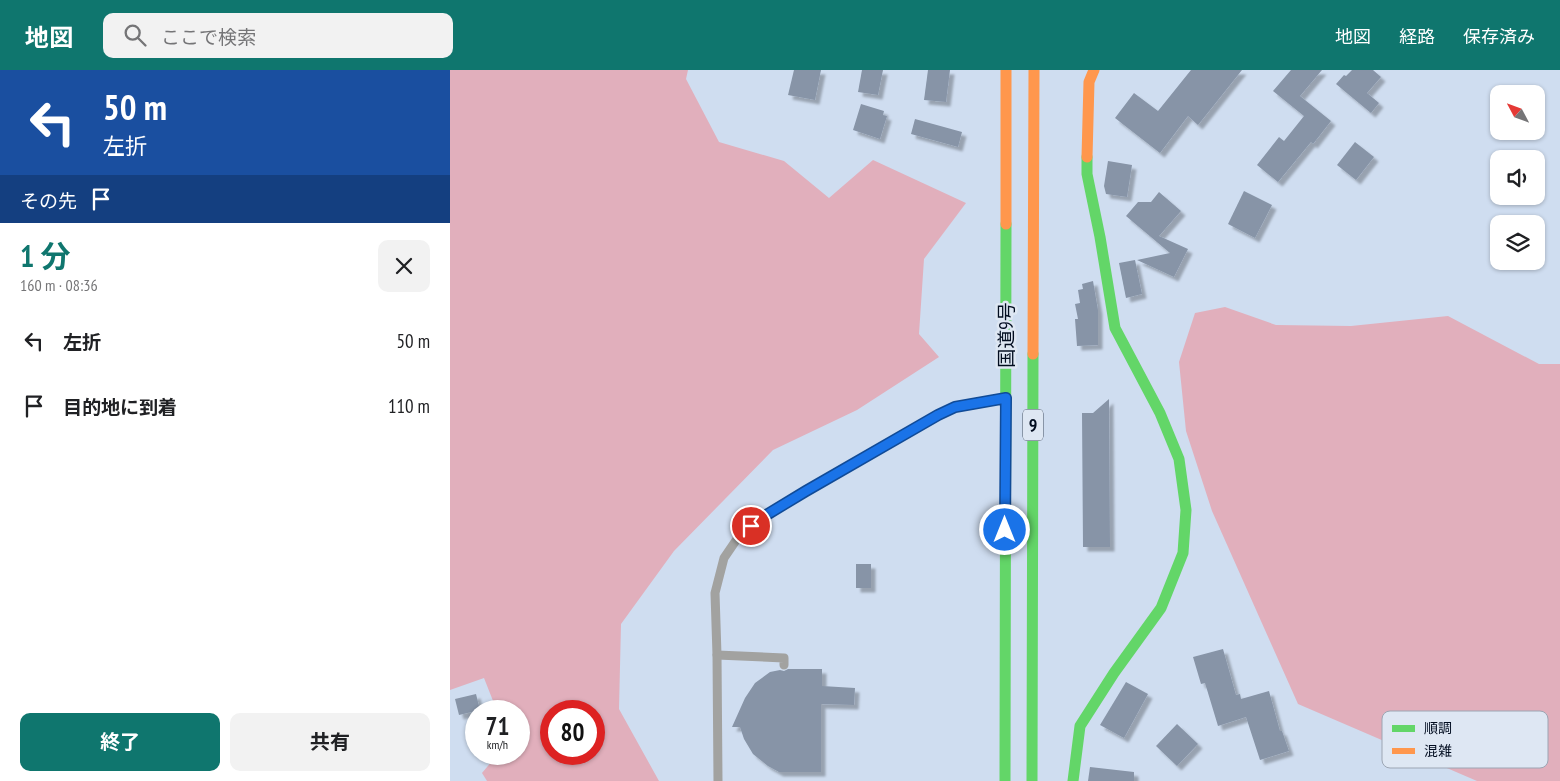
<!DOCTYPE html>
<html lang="ja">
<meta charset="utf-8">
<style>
body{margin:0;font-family:"PT Sans Narrow","Noto Sans JP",sans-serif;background:#f2f2f2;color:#202124;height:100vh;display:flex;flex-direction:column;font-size:19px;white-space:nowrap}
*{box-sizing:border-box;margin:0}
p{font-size:16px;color:#757577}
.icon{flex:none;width:28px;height:28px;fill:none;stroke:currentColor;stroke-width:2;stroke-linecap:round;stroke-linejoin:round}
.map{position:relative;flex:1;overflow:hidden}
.sheet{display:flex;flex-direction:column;background:#fff;width:450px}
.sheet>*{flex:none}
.banner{background:#1a4fa0;color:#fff;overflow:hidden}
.needle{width:32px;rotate:311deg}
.buttons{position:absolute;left:1040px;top:15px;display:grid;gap:10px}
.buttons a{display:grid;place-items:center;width:55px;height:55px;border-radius:10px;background:#fff;box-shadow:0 1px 4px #0004;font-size:25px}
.speed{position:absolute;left:15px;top:630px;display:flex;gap:10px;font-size:25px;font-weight:700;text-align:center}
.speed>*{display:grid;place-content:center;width:65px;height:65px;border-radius:50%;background:#fff;box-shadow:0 1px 4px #0004;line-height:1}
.speed small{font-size:12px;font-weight:400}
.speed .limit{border:8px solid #d22;background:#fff;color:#111}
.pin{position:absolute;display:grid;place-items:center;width:42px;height:42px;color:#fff;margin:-21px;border:2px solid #fff;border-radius:50%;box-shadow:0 1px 5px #0007}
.me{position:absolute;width:55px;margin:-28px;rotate:0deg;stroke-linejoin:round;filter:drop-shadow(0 0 4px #0008)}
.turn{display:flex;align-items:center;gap:18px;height:105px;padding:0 20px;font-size:22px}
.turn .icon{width:65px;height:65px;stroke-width:2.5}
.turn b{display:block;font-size:35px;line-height:42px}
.then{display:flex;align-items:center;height:48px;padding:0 20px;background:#0003;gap:10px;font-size:19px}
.round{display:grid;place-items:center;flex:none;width:52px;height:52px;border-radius:10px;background:#f2f2f2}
.summary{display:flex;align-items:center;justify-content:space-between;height:85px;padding:0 20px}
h1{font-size:30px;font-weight:700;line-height:38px;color:#0f766e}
.cta{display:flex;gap:10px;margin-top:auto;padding:10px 20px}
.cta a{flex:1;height:58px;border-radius:10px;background:#0f766e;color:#fff;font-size:20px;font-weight:700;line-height:58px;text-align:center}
.cta a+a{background:#f2f2f2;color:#202124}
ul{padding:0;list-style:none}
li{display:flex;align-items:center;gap:15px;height:65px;padding:0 20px}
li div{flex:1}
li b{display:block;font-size:19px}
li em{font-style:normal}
header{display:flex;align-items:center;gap:30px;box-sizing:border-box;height:70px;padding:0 25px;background:#0f766e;color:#fff}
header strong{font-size:24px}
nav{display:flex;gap:28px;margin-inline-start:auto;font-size:18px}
.search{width:350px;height:45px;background:#f2f2f2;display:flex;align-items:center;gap:12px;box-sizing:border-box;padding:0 18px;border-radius:10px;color:#757577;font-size:19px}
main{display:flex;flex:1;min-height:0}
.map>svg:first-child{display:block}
.forest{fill:#e1afbc;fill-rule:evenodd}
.building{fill:#8794a7;filter:url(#shadow)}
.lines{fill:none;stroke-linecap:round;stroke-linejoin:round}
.lane{stroke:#a2a2a0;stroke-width:9}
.fast{stroke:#63d668;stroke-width:11}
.slow{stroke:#ff974d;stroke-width:11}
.route-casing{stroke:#114b97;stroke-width:12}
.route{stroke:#1a73e8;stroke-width:9}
.labels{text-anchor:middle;stroke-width:5;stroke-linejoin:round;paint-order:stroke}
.shield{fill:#dee7f3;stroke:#434e5f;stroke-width:1}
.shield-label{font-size:18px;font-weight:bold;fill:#010c1f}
.street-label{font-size:19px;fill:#010c1f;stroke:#dee7f3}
.key{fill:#dee7f3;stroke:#9ca5b3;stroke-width:1}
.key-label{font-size:14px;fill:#010c1f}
</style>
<header>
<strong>地図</strong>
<div class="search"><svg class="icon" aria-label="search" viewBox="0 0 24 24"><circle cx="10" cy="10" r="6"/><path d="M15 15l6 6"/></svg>ここで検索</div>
<nav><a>地図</a><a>経路</a><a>保存済み</a></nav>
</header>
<main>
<section class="sheet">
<div class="banner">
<div class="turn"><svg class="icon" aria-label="left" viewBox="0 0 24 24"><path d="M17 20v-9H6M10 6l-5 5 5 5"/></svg><div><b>50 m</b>左折</div></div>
<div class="then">その先<svg class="icon" aria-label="arrive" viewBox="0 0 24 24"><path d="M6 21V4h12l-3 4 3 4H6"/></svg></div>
</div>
<div class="summary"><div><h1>1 分</h1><p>160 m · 08:36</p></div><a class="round"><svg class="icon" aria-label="close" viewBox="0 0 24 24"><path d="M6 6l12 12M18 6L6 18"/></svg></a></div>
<ul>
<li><svg class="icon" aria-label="left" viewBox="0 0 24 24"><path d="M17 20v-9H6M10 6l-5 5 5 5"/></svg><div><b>左折</b></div><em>50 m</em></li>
<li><svg class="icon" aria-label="arrive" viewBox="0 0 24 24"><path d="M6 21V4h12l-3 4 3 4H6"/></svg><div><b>目的地に到着</b></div><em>110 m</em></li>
</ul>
<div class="cta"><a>終了</a><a>共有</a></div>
</section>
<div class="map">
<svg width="1110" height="711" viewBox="0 0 1110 711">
<defs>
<filter id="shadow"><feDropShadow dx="4.5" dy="4.5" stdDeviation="1" flood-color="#0004"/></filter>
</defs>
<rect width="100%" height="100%" fill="#cfddf0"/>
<g class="forest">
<path d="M0,0H238L236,9L269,72L334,91L379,128L423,90L516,133L474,189L469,264L489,287L407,340L323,380L224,481L171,554L169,639L209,711H37L32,703L48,684H69V641H47L34,608L0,620ZM101,641H144V684H101Z"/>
<path d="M775,237L826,255L901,256L998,246L1089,294H1110V711H1027L848,634L762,441L736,361L729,292L745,243Z"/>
</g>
<g class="building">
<path d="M344,0H371L365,30L338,25Z"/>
<path d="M412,0H433L428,25L408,22Z"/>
<path d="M478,0H500L496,32L474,30Z"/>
<path d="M741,0H792L748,55L738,46L710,83L665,48L684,23L708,41Z"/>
<path d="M841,0H872L850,26L881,51L863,74L861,72L828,112L807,95L829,67L834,71L854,46L823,21Z"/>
<path d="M902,0H923L931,7L917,23L929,33L921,43L886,14L894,5L896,6Z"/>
<path d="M411,34L434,41L433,45L437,46L430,69L403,60Z"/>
<path d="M465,49L512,62L508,77L461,64Z"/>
<path d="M905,72L924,87L906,110L887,95Z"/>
<path d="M658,91L682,95L677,127L656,124L654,116Z"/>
<path d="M794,121L822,135L805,168L778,154Z"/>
<path d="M709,122L731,141L709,166L738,179L724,207L687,190L720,183L676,146L688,132H701Z"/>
<path d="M685,190L692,224L676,228L669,193Z"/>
<path d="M643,211L648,240V275L627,276L625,249H628L625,234L630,233L628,220L633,219L632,214Z"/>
<path d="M659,329L660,477H633L632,343H643Z"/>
<rect x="406" y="494" width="15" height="24"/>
<path d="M773,579L786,625L790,624L791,629L819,621L830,661H832L839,681L810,690L796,647L768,656L755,613L751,614L743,587Z"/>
<path d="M338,599H372V616L405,618L404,635L371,634V702H329L318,696L303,684L294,669L290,657H282L295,628L305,613L320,602L330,600L334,601Z"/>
<path d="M676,612L698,624L674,668L650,655Z"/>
<path d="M26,624L30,640L9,645L5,629Z"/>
<path d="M727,654L748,674L727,696L706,676Z"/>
<path d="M640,697L684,702V711H638Z"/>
</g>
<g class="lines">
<g class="lane">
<path d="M267,585L334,588V595"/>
<path d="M268,711L267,585L265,523L274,488L289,466L313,447L488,345L505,337L554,328"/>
</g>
<g class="fast">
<path d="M555,711L556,154"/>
<path d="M582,711L583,284"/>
<path d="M623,711L630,656L664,603L711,538L733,483L736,440L729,389L710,343L665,258L650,167L637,104V87"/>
</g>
<g class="slow">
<path d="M637,87L639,12L644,0"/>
<path d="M556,154V0"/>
<path d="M583,284L584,0"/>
</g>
</g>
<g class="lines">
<defs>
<path id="route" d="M301,456L313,447L356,421L488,345L505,337L556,328L555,460"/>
</defs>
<use href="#route" class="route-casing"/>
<use href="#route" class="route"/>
</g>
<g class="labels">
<rect class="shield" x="573" y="339.5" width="20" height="31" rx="4"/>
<g class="shield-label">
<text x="583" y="361">9</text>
</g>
<g class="street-label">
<text transform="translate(556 265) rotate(-90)" y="7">国道9号</text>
</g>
</g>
<rect x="932" y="641" width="166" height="57" rx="8" class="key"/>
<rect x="942" y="655" width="23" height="7" fill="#63d668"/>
<rect x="942" y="678" width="23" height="6" fill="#ff974d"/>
<g class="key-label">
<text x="974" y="663">順調</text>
<text x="974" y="686">混雑</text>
</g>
</svg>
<div class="buttons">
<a><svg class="needle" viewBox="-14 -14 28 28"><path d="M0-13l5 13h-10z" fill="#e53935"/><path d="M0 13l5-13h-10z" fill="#757577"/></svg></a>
<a><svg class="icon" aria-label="sound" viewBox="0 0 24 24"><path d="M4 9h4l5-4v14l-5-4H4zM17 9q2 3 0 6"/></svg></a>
<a><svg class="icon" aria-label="layers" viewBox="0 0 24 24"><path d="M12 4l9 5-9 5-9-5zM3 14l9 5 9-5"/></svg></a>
</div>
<div class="speed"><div>71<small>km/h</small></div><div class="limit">80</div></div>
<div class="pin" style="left:301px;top:456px;background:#d93025"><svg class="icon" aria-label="arrive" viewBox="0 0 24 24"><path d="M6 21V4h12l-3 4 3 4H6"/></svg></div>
<svg class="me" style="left:555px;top:460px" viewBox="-20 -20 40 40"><circle r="17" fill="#1a73e8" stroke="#fff" stroke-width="3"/><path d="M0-11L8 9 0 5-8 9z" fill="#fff"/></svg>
</div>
</main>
